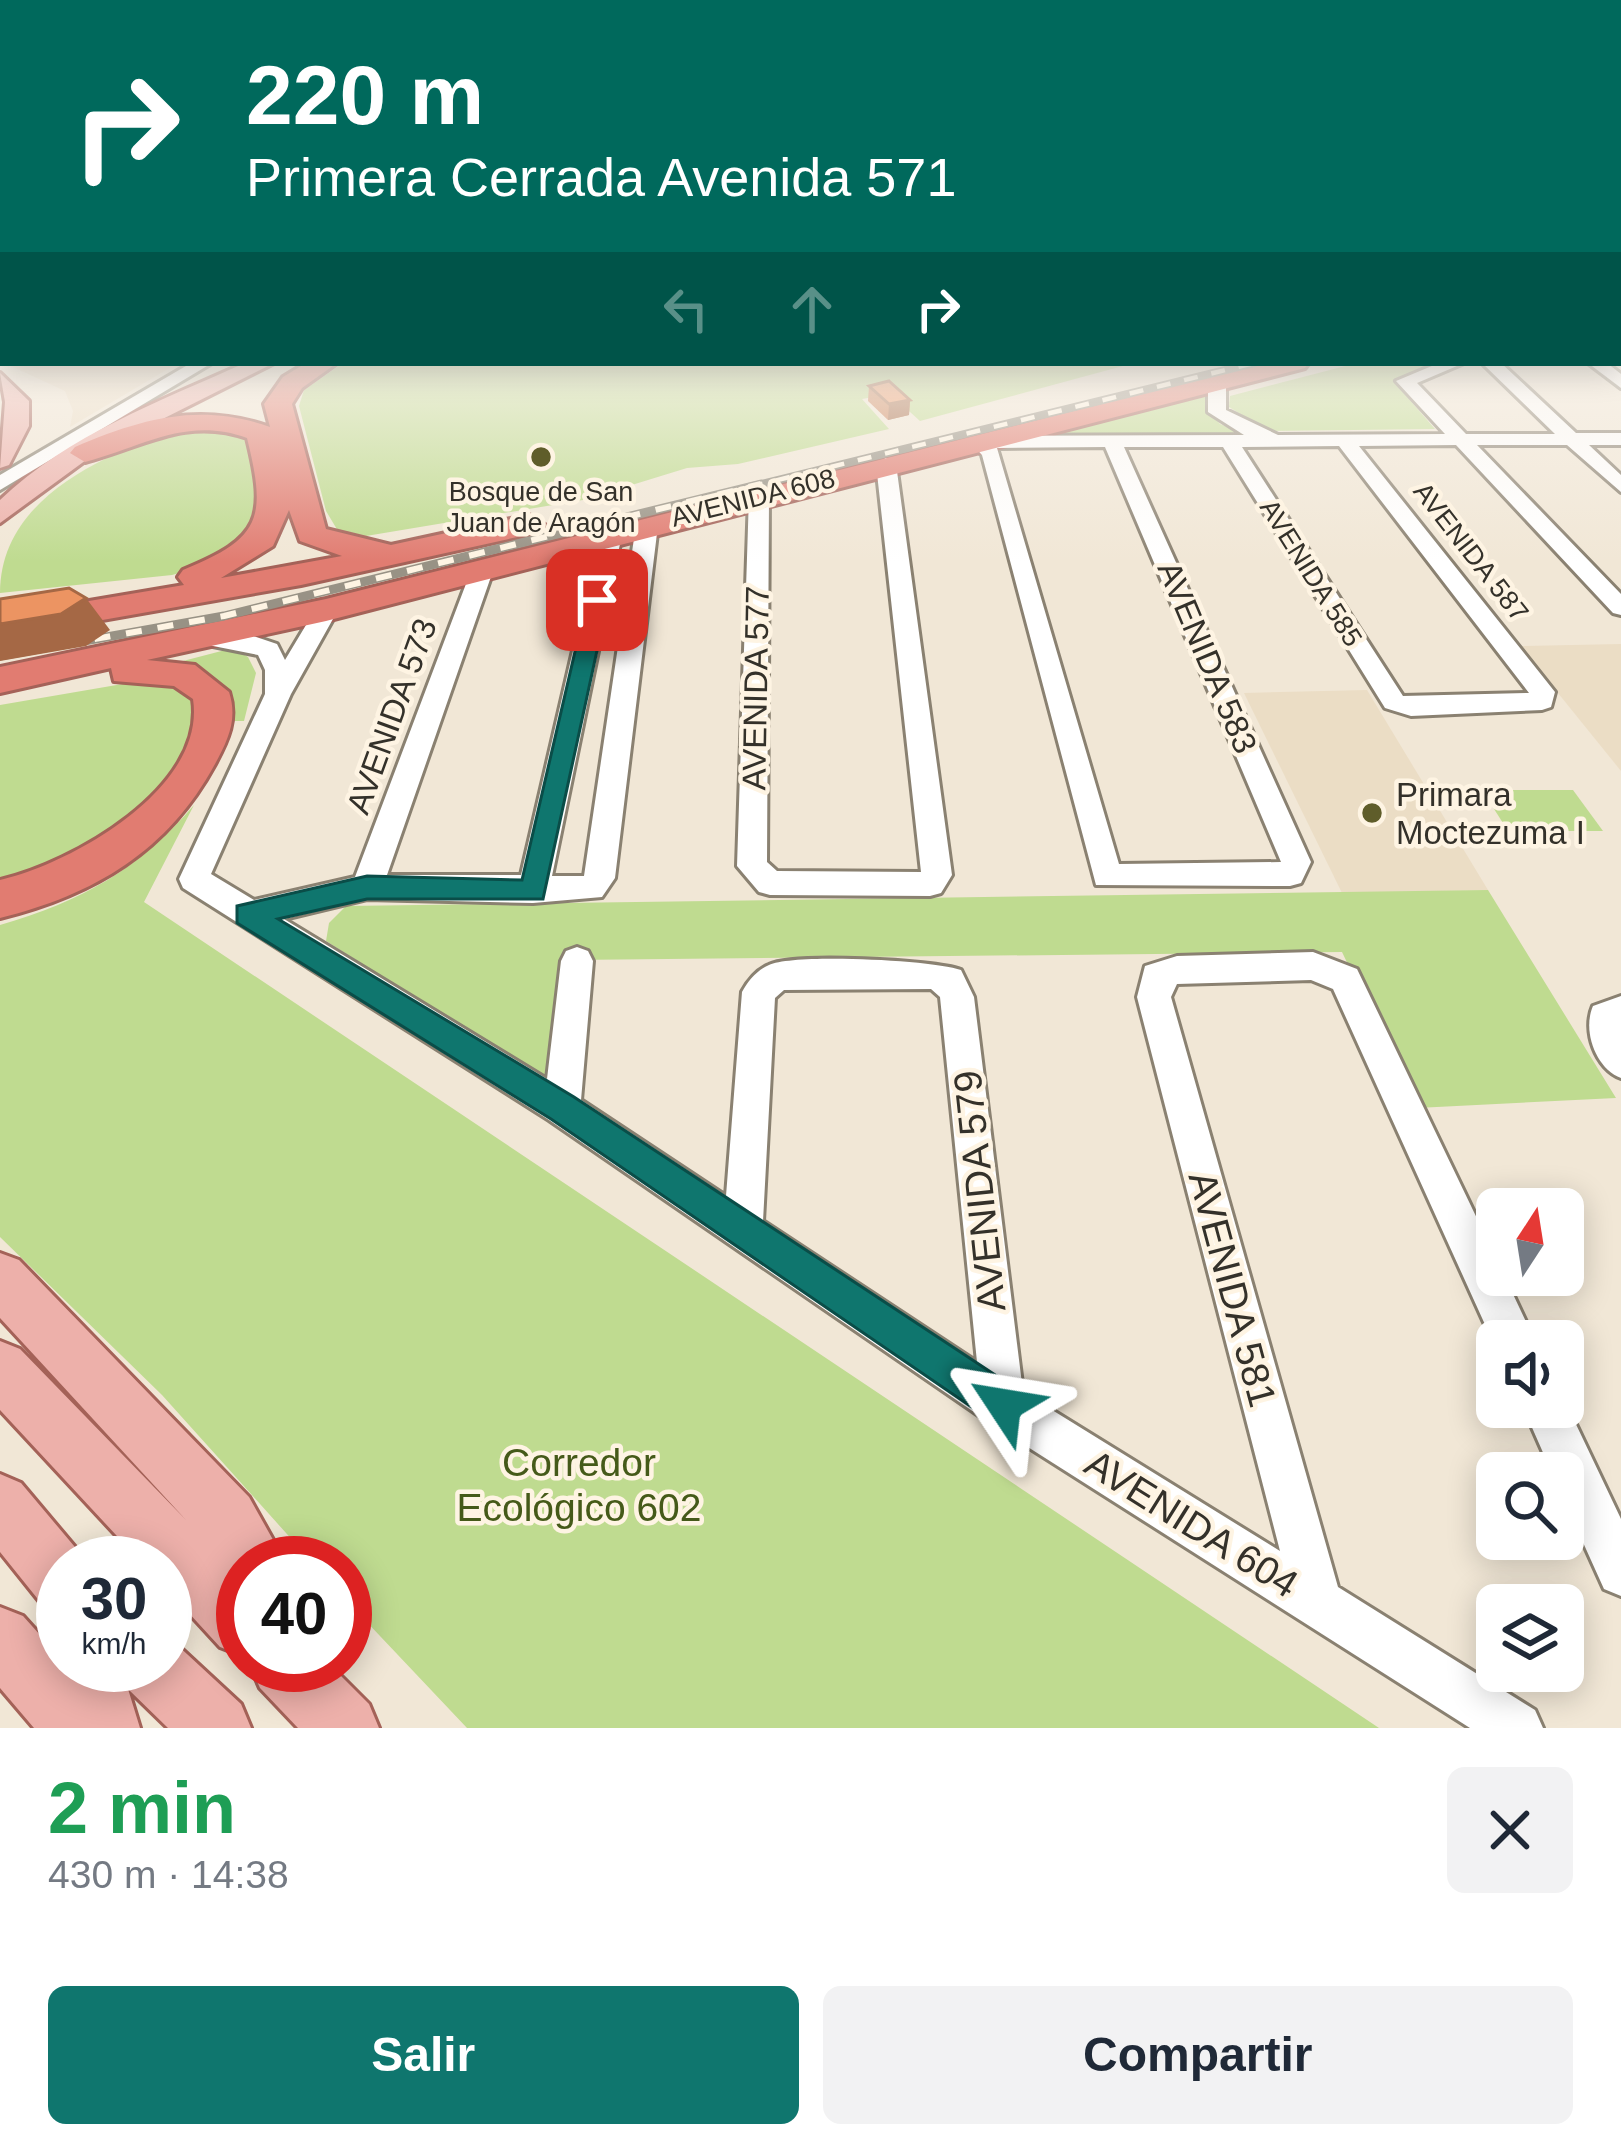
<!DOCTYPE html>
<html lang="es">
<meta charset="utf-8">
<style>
body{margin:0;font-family:Helvetica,sans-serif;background:#f2f2f3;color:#1f2937;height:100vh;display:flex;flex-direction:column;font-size:45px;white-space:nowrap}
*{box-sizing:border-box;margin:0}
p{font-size:39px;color:#747a83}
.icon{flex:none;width:66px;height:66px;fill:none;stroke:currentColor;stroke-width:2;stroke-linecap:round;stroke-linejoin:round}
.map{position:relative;height:1728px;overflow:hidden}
.side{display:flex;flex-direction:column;background:#fff;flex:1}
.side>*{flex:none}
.top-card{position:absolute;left:0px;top:0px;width:1623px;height:366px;box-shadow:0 6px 30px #0003;background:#00695c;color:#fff;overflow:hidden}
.needle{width:78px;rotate:12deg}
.tools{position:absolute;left:1476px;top:1188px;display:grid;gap:24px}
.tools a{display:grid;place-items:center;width:108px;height:108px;border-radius:18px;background:#fff;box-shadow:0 6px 30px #0003;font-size:60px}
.speed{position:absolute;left:36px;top:1536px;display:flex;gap:24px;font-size:60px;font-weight:700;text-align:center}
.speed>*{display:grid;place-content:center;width:156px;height:156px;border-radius:50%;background:#fff;box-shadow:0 6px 30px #0003;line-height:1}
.speed small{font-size:30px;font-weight:400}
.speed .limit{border:18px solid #d22;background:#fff;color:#111}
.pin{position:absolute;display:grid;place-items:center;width:102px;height:102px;color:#fff;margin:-51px;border-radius:24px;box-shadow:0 6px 18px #0006}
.me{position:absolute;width:132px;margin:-66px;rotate:303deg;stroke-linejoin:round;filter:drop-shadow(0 0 9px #0008)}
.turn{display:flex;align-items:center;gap:42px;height:252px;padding:0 48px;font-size:54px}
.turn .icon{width:156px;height:156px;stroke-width:2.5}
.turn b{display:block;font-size:84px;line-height:102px}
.lanes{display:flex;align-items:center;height:114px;padding:0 48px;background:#0003;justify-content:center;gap:60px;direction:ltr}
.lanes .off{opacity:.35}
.round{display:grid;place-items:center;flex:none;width:126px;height:126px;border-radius:18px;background:#f2f2f3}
.overview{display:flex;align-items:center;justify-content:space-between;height:204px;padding:0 48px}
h1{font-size:72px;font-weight:600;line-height:90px;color:#1e9e55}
.button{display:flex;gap:24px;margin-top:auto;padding:24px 48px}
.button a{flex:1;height:138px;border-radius:18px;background:#0f766e;color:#fff;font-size:48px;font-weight:600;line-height:138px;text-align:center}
.button a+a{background:#f2f2f3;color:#1f2937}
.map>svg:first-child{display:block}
.built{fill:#ebddc5}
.green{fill:#bfdb90}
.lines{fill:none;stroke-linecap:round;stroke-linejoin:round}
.minor-casing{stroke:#8a8171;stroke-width:6}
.major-casing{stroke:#a46258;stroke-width:6}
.highway-casing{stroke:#a46258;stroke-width:6}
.minor{fill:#fff;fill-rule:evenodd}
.major{fill:#edb0aa;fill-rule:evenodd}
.highway{fill:#e17c71;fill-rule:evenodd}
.rail-far1-casing{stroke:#989285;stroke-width:8}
.rail-casing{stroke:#989285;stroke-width:9}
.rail-far1{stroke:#fef4e3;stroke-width:4.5;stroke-dasharray:14;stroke-linecap:butt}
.rail{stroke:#fef4e3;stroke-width:6;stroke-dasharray:16;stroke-linecap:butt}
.wall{fill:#cb7f54}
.shaded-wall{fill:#a56845}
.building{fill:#ec9462;stroke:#a56845;stroke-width:3}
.route{fill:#0f766e;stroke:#0a4d48;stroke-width:3}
.poi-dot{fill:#5f5d2a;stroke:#fef4e3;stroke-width:4.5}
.labels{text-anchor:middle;stroke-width:9;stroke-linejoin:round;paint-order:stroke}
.far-poi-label{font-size:27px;fill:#34312a;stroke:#fef4e3}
.far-street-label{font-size:27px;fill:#34312a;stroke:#fef4e3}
.street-label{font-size:33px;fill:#34312a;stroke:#fef4e3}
.poi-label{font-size:33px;fill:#34312a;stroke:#fef4e3;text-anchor:start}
.near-street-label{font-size:39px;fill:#34312a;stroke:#fef4e3}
.near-park-label{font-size:39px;fill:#455a19;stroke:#fef4e3}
</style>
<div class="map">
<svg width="1621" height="1728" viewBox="0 0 1621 1728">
<rect width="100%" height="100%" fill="#f1e7d6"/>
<g class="built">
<path d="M4,363H178L70,427L73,411L65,391Z"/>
<path d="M1621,644V771L1520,646Z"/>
<path d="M1367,690L1488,890L1342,893L1244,693Z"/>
</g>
<g class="green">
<path d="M343,363H1134L920,421L890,394L862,399L889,429L738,464L687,468L583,500L360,537L338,531L326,511L299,406L304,390Z"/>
<path d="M1357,363H1440L1394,382L1435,429L1268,431L1229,407L1230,396Z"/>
<path d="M1210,394L1207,409L1220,424L1250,436L1030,441Z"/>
<path d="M190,425L247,435L268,518L211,564L172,575L0,593C0,495 110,452 190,425Z"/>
<path d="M233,648L248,657L256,673L244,721H231C230,687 214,671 183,661Z"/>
<path d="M140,681L176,685L193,694C206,729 165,801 136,824C107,846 36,870 0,886V705Z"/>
<path d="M1482,790H1573L1603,831H1508Z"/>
<path d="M194,805L144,902L1379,1728H467L345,1599V1563H313L162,1395L0,1237V925C81,902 139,869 194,805Z"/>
<path d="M1488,890L1616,1098L1417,1108L1342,952L571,960L553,1084L326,941L329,923L346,906Z"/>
</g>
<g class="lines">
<defs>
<g id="minor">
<rect x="1620" y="327" width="1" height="10"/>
<path d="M191,363H212L0,490V475Z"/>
<path d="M1439,363H1464L1417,383L1466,434H1555L1482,363H1501L1576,433H1621V445H1589L1621,475V492L1567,445H1477L1621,594V615L1613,613L1456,445L1359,446L1555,692L1551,707L1542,710L1411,716L1385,708L1223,447H1124L1311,862L1301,883L1290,886L1096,885L982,455L970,442L980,436L1244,435L1208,412V382L1217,377L1226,382V410L1278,435L1445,434L1396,381ZM1339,446L1529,693L1403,696L1242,447ZM1105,447L1281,862L1119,864L997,448Z"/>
<path d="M1588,363H1607L1621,374V388Z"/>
<path d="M886,458L896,464L952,875L941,893L930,896L770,895L759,892L737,866L749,496L759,490L769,496L767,862L777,871L921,872L876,464Z"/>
<path d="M647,519L658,525L615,878L602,897L533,903L367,899L284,919L547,1079L561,961L566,951L577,947L588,951L593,961L581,1100L726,1196L742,992C748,981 757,970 769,965C793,953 934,960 961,970L974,997L1023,1392L1280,1551L1137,997L1145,966L1177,956L1313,952L1357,969L1497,1260V1275H1504L1535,1341H1497V1351L1333,989L1311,980L1177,984L1171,997L1338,1587L1535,1710L1543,1728H1470L987,1421L549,1120L183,888L179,879L265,694V670L258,655L198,643V633L241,632L277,644L285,660L318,605H334L338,610L291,694L211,874L254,900L355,877L472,568L483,561L494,568L387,875H521L600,534L611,528L622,534L552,876H584L636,525ZM931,989L940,997L977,1362L763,1221L775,998L784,990Z"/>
<path d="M1621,996V1078C1596,1069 1582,1031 1593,1006Z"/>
<path d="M1563,1397L1621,1519V1596L1604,1589L1563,1498V1473H1552L1523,1407H1563Z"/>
</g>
<g id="major">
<path d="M245,363H274L97,452L0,523V500C68,435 160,401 245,363Z"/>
<path d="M0,373L29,401V426L9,465L0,468L5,402Z"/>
<path d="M0,1253L19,1260L249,1497L286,1563H243V1656L220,1647L165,1587V1563H142L0,1410V1341L20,1349L186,1520L0,1318Z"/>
<path d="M0,1474L21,1483L85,1559L87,1563H63V1613L41,1603L0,1552Z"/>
<path d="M0,1607L23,1616L59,1656L63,1646V1665H165V1638L174,1642L241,1704L251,1728H168L128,1689L140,1728H34L0,1688Z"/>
<path d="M250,1665H330L369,1704L379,1728H298L260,1688Z"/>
</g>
<g id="highway">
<path d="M306,363H337L302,388L292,404L326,529L391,545L529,515L545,525L540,532L301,585L0,638V616L184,585L178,577L183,570C261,538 267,519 247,438C186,416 143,447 85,462L70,453L75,447C141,419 199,402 270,427L264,404L283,377ZM289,510L300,541L342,556L221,578L273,546Z"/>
<path d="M1265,363H1309L1305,368L326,621L147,660L195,665L229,692C238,719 228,740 215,764C168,851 94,895 0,918V880C71,864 207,788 193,699L174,686L114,681L111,668L0,693V667L326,599Z"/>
</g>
</defs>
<use href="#minor" class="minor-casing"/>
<use href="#major" class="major-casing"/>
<use href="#highway" class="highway-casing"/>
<use href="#minor" class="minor"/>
<use href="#major" class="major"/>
<use href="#highway" class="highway"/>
<defs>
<path id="rail-far1" d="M749,487L1254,363"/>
<path id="rail" d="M0,656L224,616L761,484"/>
</defs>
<use href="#rail-far1" class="rail-far1-casing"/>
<use href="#rail" class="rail-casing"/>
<use href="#rail-far1" class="rail-far1"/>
<use href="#rail" class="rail"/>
</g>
<path class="wall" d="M869,386L910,400L909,415L888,420L868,401Z"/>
<g class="shaded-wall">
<path d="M910,400L909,415L888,420L889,404Z"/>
<path d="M86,598L110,630L86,646L0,661V624Z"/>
</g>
<g class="building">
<path d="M889,381L910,400L889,404L869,386Z"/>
<path d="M69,588L86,598L61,614L0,624V599Z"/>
</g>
<linearGradient id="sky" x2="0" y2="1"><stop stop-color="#76aae8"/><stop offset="0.57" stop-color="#f9f4ed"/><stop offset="1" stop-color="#f9f4ed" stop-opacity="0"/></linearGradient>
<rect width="1621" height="562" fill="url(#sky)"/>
<path class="route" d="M597,594L608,600L543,899H367L278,919L574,1097L1018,1390L1023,1405L1018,1419L1004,1425L989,1419L551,1119L237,923V906L367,876L522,880L587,600Z"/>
<g class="poi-dot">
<circle cx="541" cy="457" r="12"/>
<circle cx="1372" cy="813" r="12"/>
</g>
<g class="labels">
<g class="far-poi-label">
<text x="541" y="501">Bosque de San<tspan x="541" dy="31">Juan de Aragón</tspan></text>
</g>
<g class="far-street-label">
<text transform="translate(753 498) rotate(-14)" y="9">AVENIDA 608</text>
<text transform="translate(1471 552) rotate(52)" y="9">AVENIDA 587</text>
<text transform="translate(1311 573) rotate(58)" y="9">AVENIDA 585</text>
</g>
<g class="street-label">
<text transform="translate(1208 657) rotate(67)" y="12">AVENIDA 583</text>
<text transform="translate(755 688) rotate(-89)" y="12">AVENIDA 577</text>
<text transform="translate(391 716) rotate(-70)" y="12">AVENIDA 573</text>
</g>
<g class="poi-label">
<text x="1396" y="806">Primara<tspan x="1396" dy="38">Moctezuma I</tspan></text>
</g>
<g class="near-street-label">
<text transform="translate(979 1191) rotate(-96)" y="14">AVENIDA 579</text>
<text transform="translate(1233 1289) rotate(75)" y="14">AVENIDA 581</text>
<text transform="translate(1192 1523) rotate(32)" y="14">AVENIDA 604</text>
</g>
<g class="near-park-label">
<text x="579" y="1476">Corredor<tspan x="579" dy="45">Ecológico 602</tspan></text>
</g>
</g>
</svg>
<div class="tools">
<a><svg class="needle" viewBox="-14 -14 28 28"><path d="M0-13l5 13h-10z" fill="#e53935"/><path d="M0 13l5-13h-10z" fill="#747a83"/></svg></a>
<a><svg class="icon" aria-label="sound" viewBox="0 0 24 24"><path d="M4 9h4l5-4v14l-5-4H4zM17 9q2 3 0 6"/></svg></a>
<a><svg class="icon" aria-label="search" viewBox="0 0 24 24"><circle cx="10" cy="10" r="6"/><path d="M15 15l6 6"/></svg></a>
<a><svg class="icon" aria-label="layers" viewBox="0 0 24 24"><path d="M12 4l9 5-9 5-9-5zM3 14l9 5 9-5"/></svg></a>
</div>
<div class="speed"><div>30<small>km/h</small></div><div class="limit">40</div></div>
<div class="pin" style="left:597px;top:600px;background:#d93025"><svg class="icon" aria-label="arrive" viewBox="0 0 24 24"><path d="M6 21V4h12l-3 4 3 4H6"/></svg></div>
<svg class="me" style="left:1004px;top:1405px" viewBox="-20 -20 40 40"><path d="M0-17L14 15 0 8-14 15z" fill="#0f766e" stroke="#fff" stroke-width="4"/></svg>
<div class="top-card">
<div class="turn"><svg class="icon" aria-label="right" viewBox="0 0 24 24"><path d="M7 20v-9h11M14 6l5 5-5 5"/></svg><div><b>220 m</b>Primera Cerrada Avenida 571</div></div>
<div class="lanes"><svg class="icon off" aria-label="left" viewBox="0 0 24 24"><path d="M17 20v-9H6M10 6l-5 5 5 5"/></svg><svg class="icon off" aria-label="ahead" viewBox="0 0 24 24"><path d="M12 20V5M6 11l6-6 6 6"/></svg><svg class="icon" aria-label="right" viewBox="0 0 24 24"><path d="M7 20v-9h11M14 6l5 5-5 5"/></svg></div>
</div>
</div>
<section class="side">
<div class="overview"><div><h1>2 min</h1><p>430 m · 14:38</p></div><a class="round"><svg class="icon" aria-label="close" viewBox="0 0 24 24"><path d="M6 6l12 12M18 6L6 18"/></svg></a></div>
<div class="button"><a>Salir</a><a>Compartir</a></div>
</section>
